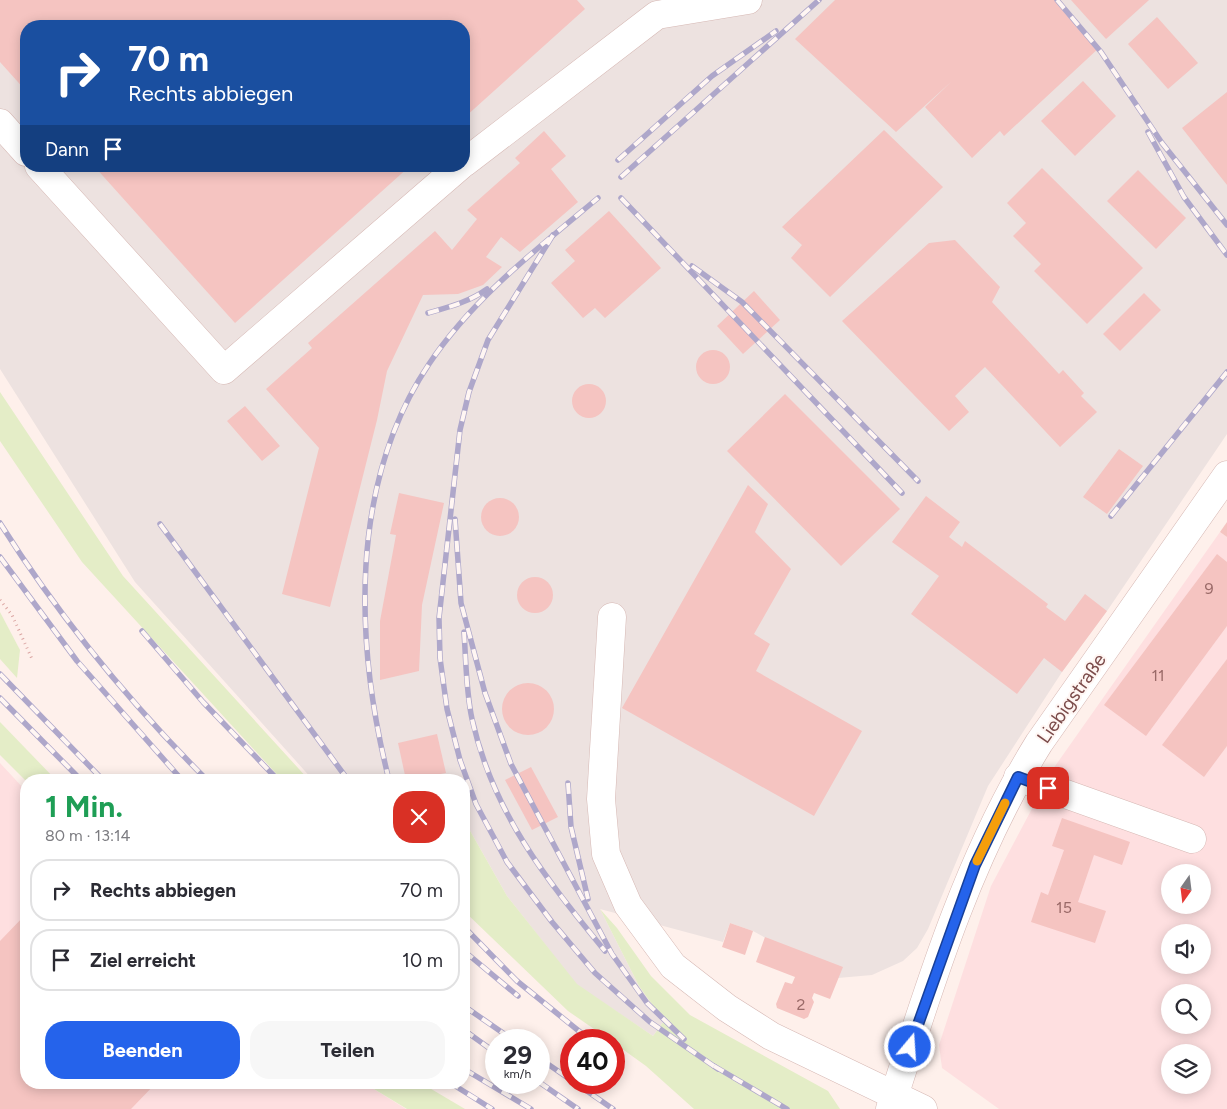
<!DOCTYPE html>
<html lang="de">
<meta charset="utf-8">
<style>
body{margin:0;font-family:Figtree,sans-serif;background:#f7f7f7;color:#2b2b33;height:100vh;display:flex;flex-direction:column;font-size:19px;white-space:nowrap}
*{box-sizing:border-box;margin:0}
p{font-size:16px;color:#7c7c81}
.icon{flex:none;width:28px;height:28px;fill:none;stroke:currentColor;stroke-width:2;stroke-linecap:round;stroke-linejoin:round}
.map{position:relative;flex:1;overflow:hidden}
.details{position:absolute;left:20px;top:774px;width:450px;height:315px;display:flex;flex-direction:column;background:#fff;border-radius:20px;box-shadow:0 2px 12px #0003}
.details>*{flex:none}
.guide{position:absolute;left:20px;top:20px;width:450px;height:152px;border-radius:20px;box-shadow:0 2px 12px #0003;background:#1a4fa0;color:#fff;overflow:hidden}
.needle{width:32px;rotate:194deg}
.tools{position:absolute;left:1161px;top:864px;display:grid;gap:10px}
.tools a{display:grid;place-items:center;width:50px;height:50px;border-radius:50%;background:#fff;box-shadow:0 2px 12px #0003;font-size:25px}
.speed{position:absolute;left:485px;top:1029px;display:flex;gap:10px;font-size:25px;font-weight:700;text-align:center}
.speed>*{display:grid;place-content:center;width:65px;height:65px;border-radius:50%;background:#fff;box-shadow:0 2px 12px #0003;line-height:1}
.speed small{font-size:12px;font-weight:400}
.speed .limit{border:8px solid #d22;background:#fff;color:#111}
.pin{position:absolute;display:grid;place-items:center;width:42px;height:42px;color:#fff;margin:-21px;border-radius:10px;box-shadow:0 2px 8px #0006}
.me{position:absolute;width:55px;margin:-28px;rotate:18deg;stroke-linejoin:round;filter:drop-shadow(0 0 4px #0008)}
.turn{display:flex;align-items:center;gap:18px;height:105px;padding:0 25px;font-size:22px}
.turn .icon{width:65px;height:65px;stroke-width:2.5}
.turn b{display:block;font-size:35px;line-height:42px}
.then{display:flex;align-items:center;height:48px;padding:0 25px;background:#0003;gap:10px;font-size:19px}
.round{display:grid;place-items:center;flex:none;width:52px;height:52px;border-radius:20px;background:#f7f7f7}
.summary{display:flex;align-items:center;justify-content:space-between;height:85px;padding:0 25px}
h1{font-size:30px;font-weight:700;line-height:38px;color:#1e9e55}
.cta{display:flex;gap:10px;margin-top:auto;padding:10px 25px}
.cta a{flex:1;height:58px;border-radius:20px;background:#2563eb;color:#fff;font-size:20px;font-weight:700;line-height:58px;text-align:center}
.cta a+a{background:#f7f7f7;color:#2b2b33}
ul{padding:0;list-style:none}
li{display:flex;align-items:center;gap:15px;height:62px;margin:0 10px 8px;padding:0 15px;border:2px solid #e1e1e2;border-radius:20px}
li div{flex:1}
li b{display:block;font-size:19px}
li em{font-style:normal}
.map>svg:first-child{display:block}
.commercial{fill:#fedfe0;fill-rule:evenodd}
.industrial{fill:#ede2e0;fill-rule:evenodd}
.green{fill:#e4edc7}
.building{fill:#f5c4c1}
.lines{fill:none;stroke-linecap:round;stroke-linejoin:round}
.minor-casing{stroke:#d6b8b4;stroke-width:29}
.path{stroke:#dba6a3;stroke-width:3;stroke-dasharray:1 4;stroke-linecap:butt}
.minor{stroke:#fff;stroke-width:28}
.rail-casing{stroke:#aea7ca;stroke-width:5.5}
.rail{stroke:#fff6f3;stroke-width:4;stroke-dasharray:11;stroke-linecap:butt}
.route-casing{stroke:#184099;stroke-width:12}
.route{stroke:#2563eb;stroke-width:9}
.slow{stroke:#f59e0b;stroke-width:9}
.labels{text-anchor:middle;stroke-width:4;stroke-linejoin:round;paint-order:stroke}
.number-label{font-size:16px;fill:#9a6a68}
.street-label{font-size:19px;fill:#7c4c4b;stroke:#fff6f3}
</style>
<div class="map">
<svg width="1227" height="1109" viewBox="0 0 1227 1109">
<rect width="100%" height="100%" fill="#fef0eb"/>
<g class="commercial">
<path d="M1220,532L1227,537V1109H999L942,1068L939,1045L991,886L1053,769ZM1170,872H1202V905H1170ZM1170,932H1202V965H1170ZM1170,992H1202V1025H1170ZM1170,1052H1202V1085H1170Z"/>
<path d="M0,763L26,791V1082L364,1083L406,1109H0Z"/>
</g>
<path class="industrial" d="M0,0H1227V434L1107,611L1062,672L988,786L928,929L917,948L903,961L872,975L838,978L753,931L730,923L723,942L600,909L639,986L664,1021L653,1036L577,985L507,896L464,820V780H438L436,777L423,780H313L135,582L0,369ZM26,26H464V166H26Z"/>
<g class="green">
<path d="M0,392L123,576L309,780H282L82,562L0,441Z"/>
<path d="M0,612L20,650L17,678L0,659Z"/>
<path d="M0,722L56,780L26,781L0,755Z"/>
<path d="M464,820L507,896L577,984L653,1036L664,1021L639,986L600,909L617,928L651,976L690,1015L828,1091L840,1109H694L646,1066L614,1043V1040H610L568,1011L464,911Z"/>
<path d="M364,1083H421L465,1109H407Z"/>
</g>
<g class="building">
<path d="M0,0H577L585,9L464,118V26H26V91L0,62Z"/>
<path d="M835,0H1056L1100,47L1004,136L1000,131L972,158L925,107L952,81L896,132L795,39Z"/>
<path d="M1071,0H1149L1106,39Z"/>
<path d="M1157,17L1198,63L1168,89L1128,44Z"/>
<path d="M1083,81L1116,116L1075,156L1041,121Z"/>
<path d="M1227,92V185L1182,128Z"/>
<path d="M884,130L943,187L830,297L791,258L802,245L782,227Z"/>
<path d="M544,131L566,156L551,169L578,202L520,252L501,237L486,257L502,267L483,285L458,294L423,295L387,371L377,420L330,607L282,594L319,448L266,389L312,348L308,343L435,231L452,250L477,219L467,210L520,163L515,158Z"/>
<path d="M94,166H410L235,323Z"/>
<path d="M1042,168L1143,268L1087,324L1034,271L1041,264L1013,236L1026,223L1007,203Z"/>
<path d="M1138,170L1186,218L1156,249L1107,201Z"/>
<path d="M609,211L661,268L605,318L595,308L583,318L551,283L575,261L565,250Z"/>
<path d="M955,240L1000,287L992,302L1059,374L1063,370L1084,393L1081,396L1097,412L1060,447L985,367L955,396L969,412L949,431L842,321L929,243Z"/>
<path d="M754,291L780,320L743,354L717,326Z"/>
<path d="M1144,293L1161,310L1120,351L1103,334Z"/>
<circle cx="713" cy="367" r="17"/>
<circle cx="589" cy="401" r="17"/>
<path d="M785,394L900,509L841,566L727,451Z"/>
<path d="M245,406L280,446L262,461L227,421Z"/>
<path d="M1119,449L1143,466L1107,514L1083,497Z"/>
<path d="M748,485L768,504L755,532L791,569L754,634L770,644L756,671L862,731L814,816L622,708Z"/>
<path d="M399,493L444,503L422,605L419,671L380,680V621L396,535L390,534Z"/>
<path d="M926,496L960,522L949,537L962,547L965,541L1048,604L1046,607L1065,621L1085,594L1107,611L1062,672L1044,658L1017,694L911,614L939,576L892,542Z"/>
<circle cx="500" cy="517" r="19"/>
<path d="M1227,522V537L1220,532Z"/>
<path d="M1217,554L1227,562V626L1146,736L1104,705Z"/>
<circle cx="535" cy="595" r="18"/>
<path d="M1227,659V746L1204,777L1162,745Z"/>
<circle cx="528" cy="709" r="26"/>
<path d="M437,734L446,773L406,780L398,743Z"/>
<path d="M531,767L558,817L532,830L505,780Z"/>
<path d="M1062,818L1130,842L1122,865L1094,855L1078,902L1106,911L1095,943L1031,922L1041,892L1048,895L1064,850L1052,846Z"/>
<path d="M26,914V1082H157L131,1109H0V941Z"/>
<path d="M730,923L753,931L745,955L722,947Z"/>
<path d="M765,937L843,967L830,999L814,993L812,998L814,1002L808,1017L804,1019L777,1008L776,1004L785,982L792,984L795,977L756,962Z"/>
</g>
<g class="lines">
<defs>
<g id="minor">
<path d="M0,123L26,152"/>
<path d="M464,163L657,15L748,0"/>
<path d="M39,166L224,370L460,166"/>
<path d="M612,617L601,799L606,854L628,905L673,966L727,1008L771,1036L923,1109"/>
<path d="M1018,777L1192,839"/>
<path d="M890,1109C930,983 969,856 1039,743L1227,475"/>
</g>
</defs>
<use href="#minor" class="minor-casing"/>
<path class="path" d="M0,600L12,615L32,659"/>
<use href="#minor" class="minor"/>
<defs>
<g id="rail">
<path d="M1057,0L1101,52L1162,143L1227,225"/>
<path d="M1148,132L1184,197L1227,255"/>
<path d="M618,160L712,76L776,31"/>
<path d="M621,177L819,0"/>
<path d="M621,198L902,493"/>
<path d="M553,235L488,340L469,392L460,430L439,618L440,658L447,709L460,760L476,804L507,862L552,922L595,973L650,1022L718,1069"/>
<path d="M692,266L742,302L918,481"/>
<path d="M428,313C449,307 469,302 487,289"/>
<path d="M1111,516L1227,372"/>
<path d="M455,519L461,603L485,693L511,764L612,954L647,1003L684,1039"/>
<path d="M0,523C58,615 130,703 207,780"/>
<path d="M160,524L348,780"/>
<path d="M0,557L77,661L182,780"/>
<path d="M142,631L203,702L278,780"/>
<path d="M464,632C466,661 466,691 472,719C493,813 546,879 605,951"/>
<path d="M0,674L103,780"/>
<path d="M0,698L81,780"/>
<path d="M389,780C355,645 348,485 429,364C473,298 538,248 598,198"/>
<path d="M568,783L571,827L588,899"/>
<path d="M464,927L517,981L590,1040"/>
<path d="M464,951L518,996"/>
<path d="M464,1006L513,1040"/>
<path d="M464,1030L496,1053"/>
<path d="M539,1058L571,1080"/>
<path d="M714,1066L787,1109"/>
<path d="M464,1069L531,1109"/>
<path d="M449,1082L492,1109"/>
<path d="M539,1082L578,1109"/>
<path d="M574,1082L613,1109"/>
</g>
</defs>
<use href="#rail" class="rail-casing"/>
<use href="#rail" class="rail"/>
</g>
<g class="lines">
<defs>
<path id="route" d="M910,1047L975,865L1018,777L1048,788"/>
</defs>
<use href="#route" class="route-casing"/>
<use href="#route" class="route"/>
<path class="slow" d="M977,861L1005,803"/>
</g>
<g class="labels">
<g class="number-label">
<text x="1209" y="594">9</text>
<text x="1158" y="681">11</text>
<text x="1064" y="913">15</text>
<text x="801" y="1010">2</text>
</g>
<g class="street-label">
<text transform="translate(1071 698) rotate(-55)" y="7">Liebigstraße</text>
</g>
</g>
</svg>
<div class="tools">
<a><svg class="needle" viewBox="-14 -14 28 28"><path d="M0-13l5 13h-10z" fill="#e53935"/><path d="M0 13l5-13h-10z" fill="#7c7c81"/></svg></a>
<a><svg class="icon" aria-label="sound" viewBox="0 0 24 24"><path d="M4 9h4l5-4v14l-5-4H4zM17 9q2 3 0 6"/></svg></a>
<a><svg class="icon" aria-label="search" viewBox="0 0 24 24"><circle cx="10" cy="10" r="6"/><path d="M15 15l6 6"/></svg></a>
<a><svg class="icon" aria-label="layers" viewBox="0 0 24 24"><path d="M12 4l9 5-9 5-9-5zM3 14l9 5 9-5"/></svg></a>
</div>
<div class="speed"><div>29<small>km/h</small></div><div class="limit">40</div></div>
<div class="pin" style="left:1048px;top:788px;background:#d93025"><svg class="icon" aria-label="arrive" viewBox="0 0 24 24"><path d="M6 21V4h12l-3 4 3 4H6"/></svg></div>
<svg class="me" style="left:910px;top:1047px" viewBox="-20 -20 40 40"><circle r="17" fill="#2563eb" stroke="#fff" stroke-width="3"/><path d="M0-11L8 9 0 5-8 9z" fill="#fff"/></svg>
<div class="guide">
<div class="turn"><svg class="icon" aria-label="right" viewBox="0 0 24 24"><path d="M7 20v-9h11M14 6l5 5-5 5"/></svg><div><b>70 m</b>Rechts abbiegen</div></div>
<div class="then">Dann<svg class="icon" aria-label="arrive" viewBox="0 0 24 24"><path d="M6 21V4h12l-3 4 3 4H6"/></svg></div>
</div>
<section class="details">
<div class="summary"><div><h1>1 Min.</h1><p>80 m · 13:14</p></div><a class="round" style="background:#d93025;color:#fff"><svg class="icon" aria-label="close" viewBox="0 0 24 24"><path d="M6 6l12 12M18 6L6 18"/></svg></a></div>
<ul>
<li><svg class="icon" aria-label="right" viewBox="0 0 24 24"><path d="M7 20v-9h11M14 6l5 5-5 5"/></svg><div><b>Rechts abbiegen</b></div><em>70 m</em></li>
<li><svg class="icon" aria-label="arrive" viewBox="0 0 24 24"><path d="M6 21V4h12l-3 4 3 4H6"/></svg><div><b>Ziel erreicht</b></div><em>10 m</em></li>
</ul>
<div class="cta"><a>Beenden</a><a>Teilen</a></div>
</section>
</div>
